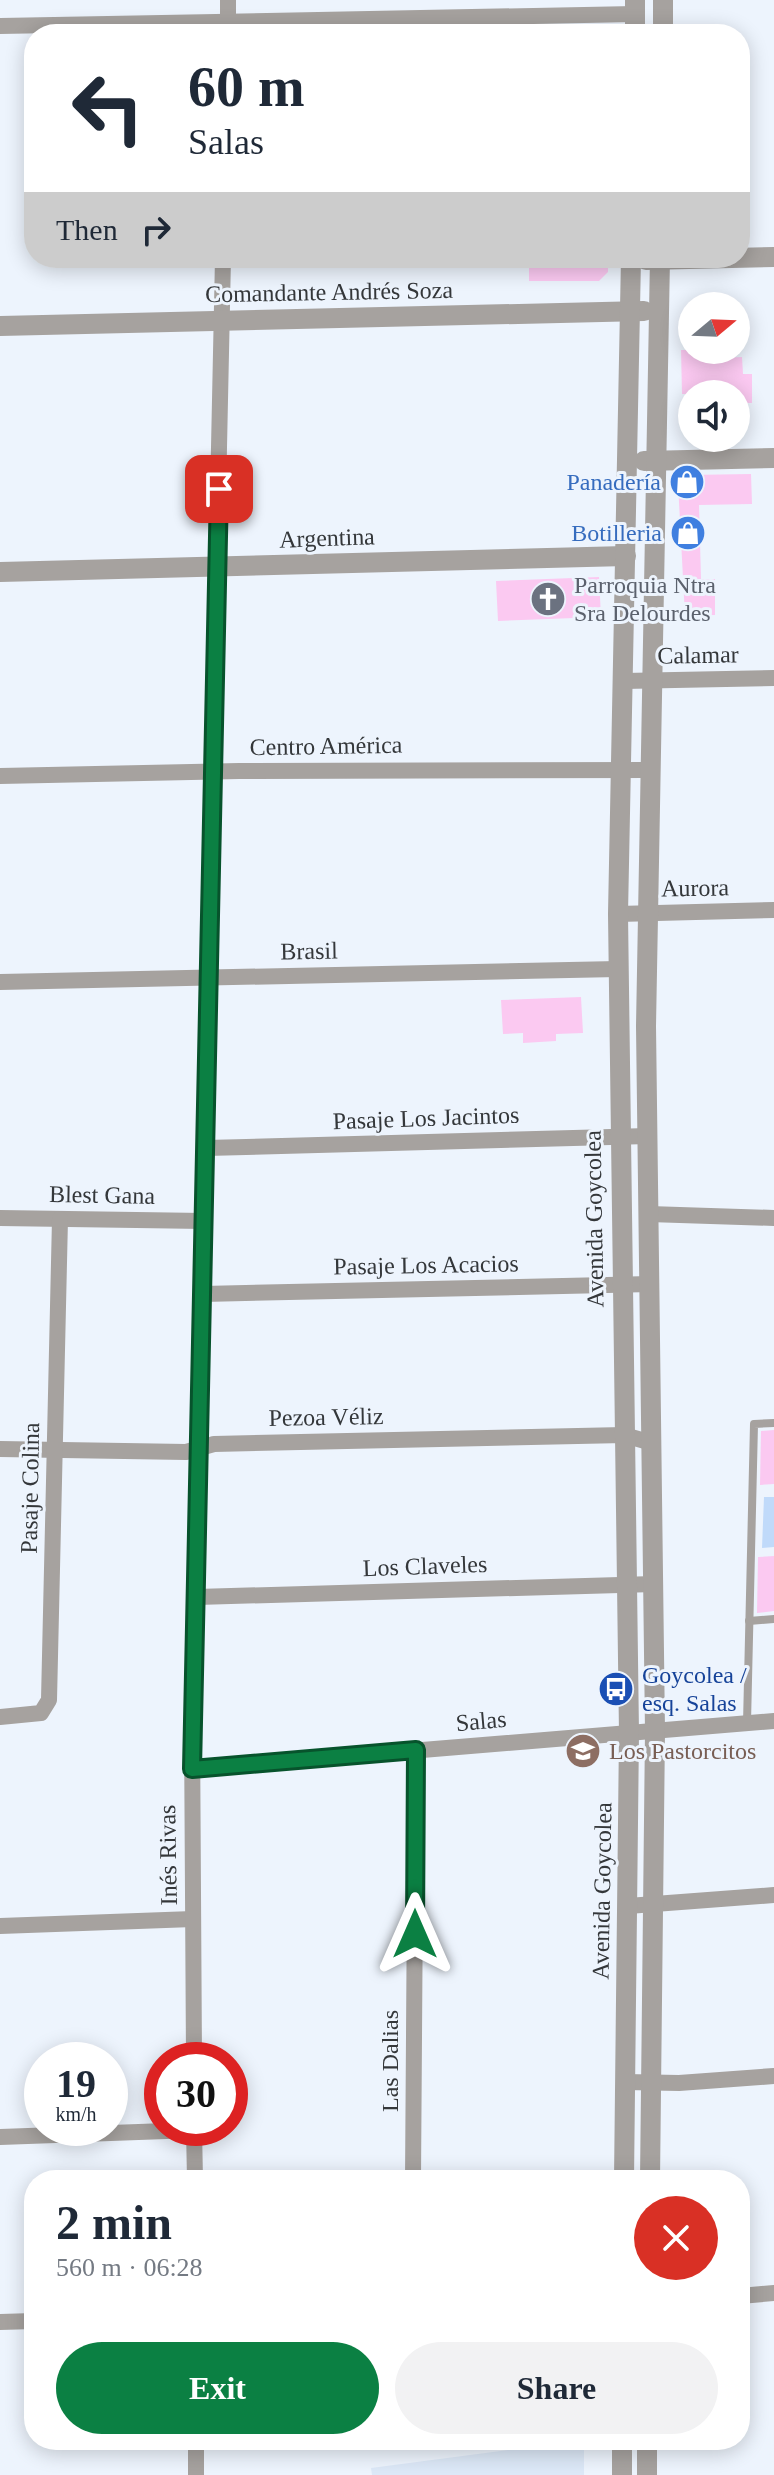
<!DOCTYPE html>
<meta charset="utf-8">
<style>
body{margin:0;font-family:Georgia,serif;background:#f2f2f3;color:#1f2937;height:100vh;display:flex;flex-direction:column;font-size:30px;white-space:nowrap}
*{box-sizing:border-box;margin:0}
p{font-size:26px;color:#747a83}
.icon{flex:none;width:44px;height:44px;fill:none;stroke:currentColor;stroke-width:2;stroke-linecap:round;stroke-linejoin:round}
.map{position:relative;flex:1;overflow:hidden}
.drawer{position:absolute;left:24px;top:2170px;width:726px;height:280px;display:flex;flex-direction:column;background:#fff;border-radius:32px;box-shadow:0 4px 20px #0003}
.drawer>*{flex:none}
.banner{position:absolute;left:24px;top:24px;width:726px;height:244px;border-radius:32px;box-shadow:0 4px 20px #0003;background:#fff;color:#1f2937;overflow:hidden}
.needle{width:52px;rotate:71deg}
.fabs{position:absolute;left:678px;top:292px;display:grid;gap:16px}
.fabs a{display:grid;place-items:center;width:72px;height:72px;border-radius:50%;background:#fff;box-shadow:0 4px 20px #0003;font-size:40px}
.speed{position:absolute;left:24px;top:2042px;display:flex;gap:16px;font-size:40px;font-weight:700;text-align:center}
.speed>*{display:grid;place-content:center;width:104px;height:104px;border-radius:50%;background:#fff;box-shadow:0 4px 20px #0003;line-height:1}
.speed small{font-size:20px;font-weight:400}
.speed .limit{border:12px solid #d22;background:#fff;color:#111}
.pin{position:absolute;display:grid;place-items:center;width:68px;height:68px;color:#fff;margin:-34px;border-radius:16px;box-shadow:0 4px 12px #0006}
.me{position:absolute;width:88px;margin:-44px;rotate:0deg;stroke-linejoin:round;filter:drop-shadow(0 0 6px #0008)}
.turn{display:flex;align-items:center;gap:28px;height:168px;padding:0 32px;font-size:36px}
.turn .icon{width:104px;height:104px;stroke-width:2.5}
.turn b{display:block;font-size:56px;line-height:68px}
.then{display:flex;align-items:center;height:76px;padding:0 32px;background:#0003;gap:16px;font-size:30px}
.round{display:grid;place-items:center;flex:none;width:84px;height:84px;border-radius:42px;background:#f2f2f3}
.summary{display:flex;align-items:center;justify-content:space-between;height:136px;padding:0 32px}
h1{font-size:48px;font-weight:700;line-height:60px}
.primary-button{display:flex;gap:16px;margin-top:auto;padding:16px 32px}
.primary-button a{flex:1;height:92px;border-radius:48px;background:#0b8043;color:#fff;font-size:32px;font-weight:700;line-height:92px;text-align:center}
.primary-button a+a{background:#f2f2f3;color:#1f2937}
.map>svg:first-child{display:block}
.built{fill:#dce8f7}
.green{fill:#c0dafa}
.building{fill:#fbc9f1}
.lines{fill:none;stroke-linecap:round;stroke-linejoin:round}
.service{stroke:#a6a29f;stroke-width:8}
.minor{stroke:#a6a29f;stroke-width:16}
.tertiary{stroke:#a6a29f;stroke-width:20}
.route-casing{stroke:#07532c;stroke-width:20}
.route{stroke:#0b8043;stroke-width:14}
.labels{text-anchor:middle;stroke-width:6;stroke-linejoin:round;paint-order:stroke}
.street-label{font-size:24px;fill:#34373a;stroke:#edf4fd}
.shop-label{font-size:24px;fill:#366cbe;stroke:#edf4fd;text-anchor:end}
.worship-label{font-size:24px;fill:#5b616d;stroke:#edf4fd;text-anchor:start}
.transit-label{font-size:24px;fill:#164399;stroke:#edf4fd;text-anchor:start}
.education-label{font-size:24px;fill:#785e54;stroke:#edf4fd;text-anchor:start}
</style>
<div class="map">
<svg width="774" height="2475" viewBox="0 0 774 2475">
<rect width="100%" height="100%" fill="#edf4fd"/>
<path class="built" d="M584,2440V2475H372L371,2468Z"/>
<path class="green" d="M764,1497H774V1547L762,1548Z"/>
<g class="building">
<path d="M529,258H608V272L599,281H529Z"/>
<path d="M681,350H720V358L742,357L743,374H752V403H736V394H682Z"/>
<path d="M751,474L752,504L699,505L701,579H715V615L685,616L678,483L687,475Z"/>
<path d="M599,577L601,617L498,621L496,581Z"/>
<path d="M581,997L583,1033L556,1034V1041L523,1043V1033L503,1034L501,1000Z"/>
<path d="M774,1430V1484L760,1485L761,1431Z"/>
<path d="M774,1556V1611L757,1613L758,1557Z"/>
</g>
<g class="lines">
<g class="service">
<path d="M749,1621L774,1619"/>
<path d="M747,1723L754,1424L774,1423"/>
</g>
<g class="minor">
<path d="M0,26L635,14"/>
<path d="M228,34V0"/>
<path d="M624,681L774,678"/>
<path d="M0,776L239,771L652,770"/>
<path d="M618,914L774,910"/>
<path d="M0,982L618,969"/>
<path d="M206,1148L648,1136"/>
<path d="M649,1214L774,1218"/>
<path d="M0,1218L204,1221"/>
<path d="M203,1294L651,1284"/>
<path d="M0,1449L186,1452L214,1444L624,1435L652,1443"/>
<path d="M197,1597L654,1584"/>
<path d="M0,1717L41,1713L49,1700L60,1219"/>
<path d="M192,1769L774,1721"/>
<path d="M628,1906L774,1895"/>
<path d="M0,1926L193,1919"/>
<path d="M194,2060L192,1726L223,258"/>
<path d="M625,2082L679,2083L774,2076"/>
<path d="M194,2128L195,2180"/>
<path d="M0,2137L194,2130"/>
<path d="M413,2180L416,1750"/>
<path d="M740,2296L774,2293"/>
<path d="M0,2322L34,2321"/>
<path d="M196,2440V2475"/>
</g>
<g class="tertiary">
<path d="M635,34V0"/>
<path d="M663,34V0"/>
<path d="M646,260L774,257"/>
<path d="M0,326L644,311"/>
<path d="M644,461L774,458"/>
<path d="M0,572L626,556"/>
<path d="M624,2180L629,1733L618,914L631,258"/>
<path d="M650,2180L655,1731L646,1026L660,258"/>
<path d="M622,2475V2440"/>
<path d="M647,2475V2440"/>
</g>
</g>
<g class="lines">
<defs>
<path id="route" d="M219,489L192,1769L416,1750L415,1934"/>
</defs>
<use href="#route" class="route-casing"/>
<use href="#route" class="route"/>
</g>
<defs>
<symbol id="shop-disc" viewBox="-11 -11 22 22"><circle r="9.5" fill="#3f7fe0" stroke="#edf4fd"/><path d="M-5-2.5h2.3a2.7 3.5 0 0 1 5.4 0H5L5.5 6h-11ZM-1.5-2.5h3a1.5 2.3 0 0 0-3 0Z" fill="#fff"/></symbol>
<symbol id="church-disc" viewBox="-11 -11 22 22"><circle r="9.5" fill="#6b7280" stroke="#edf4fd"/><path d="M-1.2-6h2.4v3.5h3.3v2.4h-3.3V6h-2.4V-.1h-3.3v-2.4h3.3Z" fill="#fff"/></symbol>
<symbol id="bus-disc" viewBox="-11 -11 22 22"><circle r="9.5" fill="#1a4fb4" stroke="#edf4fd"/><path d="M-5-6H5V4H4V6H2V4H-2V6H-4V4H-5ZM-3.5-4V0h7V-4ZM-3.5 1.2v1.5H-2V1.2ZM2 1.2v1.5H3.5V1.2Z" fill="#fff"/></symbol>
<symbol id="school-disc" viewBox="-11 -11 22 22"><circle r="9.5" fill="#8d6e63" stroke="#edf4fd"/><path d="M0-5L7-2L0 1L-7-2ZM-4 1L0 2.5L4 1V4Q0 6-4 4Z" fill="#fff"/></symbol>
</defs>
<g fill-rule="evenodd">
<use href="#shop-disc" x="667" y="462" width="40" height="40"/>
<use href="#shop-disc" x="668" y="513" width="40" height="40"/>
<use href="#church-disc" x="528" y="579" width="40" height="40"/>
<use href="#bus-disc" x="596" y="1669" width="40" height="40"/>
<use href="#school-disc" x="563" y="1731" width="40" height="40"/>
</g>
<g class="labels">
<g class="street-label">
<text transform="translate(329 292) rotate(-1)" y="8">Comandante Andrés Soza</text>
<text transform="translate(327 538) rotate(-2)" y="8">Argentina</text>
<text transform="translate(698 655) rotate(-1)" y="8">Calamar</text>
<text transform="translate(326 746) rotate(-1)" y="8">Centro América</text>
<text transform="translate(695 888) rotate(-1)" y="8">Aurora</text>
<text transform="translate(309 951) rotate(-1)" y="8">Brasil</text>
<text transform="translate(426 1118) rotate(-2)" y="8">Pasaje Los Jacintos</text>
<text transform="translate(102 1195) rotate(1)" y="8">Blest Gana</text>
<text transform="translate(594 1219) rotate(-91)" y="8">Avenida Goycolea</text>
<text transform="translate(426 1265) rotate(-1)" y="8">Pasaje Los Acacios</text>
<text transform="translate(326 1417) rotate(-1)" y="8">Pezoa Véliz</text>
<text transform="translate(30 1488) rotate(-89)" y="8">Pasaje Colina</text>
<text transform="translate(425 1566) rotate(-2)" y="8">Los Claveles</text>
<text transform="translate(481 1721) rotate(-5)" y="8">Salas</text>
<text transform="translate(168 1855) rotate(-91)" y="8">Inés Rivas</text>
<text transform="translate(602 1891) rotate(-89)" y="8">Avenida Goycolea</text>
<text transform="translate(390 2061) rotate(-90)" y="8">Las Dalias</text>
</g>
<g class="shop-label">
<text x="661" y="490">Panadería</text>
<text x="662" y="541">Botilleria</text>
</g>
<g class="worship-label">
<text x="574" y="593">Parroquia Ntra<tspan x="574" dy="28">Sra Delourdes</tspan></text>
</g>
<g class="transit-label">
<text x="642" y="1683">Goycolea /<tspan x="642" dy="28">esq. Salas</tspan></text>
</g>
<g class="education-label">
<text x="609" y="1759">Los Pastorcitos</text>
</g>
</g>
</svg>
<div class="fabs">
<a><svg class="needle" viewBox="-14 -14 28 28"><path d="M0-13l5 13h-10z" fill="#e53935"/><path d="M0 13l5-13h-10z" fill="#747a83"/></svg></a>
<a><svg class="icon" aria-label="sound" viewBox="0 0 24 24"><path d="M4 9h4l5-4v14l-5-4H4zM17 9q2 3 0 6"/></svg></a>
</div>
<div class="speed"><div>19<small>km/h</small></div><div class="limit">30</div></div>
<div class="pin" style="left:219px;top:489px;background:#d93025"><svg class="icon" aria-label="arrive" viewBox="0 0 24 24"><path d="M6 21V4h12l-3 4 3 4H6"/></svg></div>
<svg class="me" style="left:415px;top:1934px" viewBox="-20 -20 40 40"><path d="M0-17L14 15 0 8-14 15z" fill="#0b8043" stroke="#fff" stroke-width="4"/></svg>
<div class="banner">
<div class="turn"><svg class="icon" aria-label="left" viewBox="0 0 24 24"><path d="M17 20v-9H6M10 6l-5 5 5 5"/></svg><div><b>60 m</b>Salas</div></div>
<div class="then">Then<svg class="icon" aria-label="right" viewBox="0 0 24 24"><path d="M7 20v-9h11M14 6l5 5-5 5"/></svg></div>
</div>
<section class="drawer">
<div class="summary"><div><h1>2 min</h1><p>560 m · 06:28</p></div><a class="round" style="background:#d93025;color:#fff"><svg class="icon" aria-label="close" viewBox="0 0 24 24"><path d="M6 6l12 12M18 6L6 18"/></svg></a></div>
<div class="primary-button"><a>Exit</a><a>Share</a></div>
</section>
</div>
